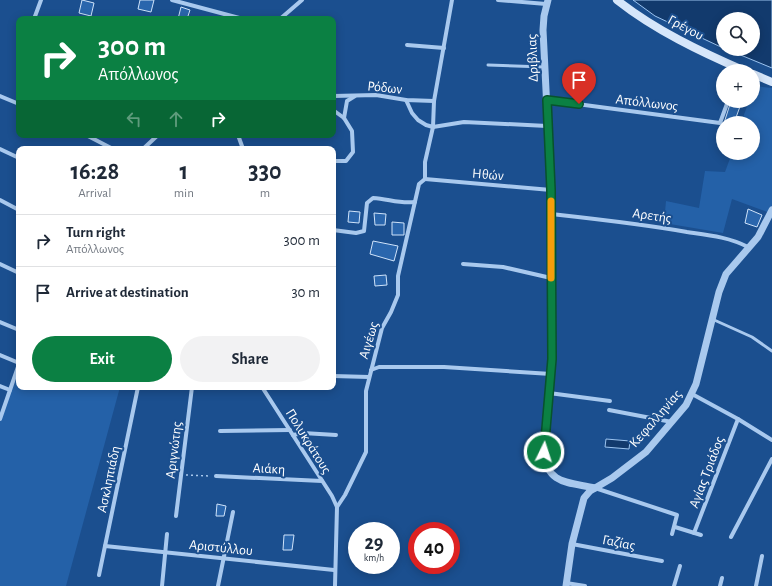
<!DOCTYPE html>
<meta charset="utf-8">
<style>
body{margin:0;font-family:"Alegreya Sans",sans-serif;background:#f2f2f3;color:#1f2937;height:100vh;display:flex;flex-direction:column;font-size:15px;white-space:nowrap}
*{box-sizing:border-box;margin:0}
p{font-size:13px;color:#747a83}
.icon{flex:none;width:22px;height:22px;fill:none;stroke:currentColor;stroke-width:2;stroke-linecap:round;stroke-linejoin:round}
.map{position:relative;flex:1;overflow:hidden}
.drawer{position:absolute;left:16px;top:146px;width:320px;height:244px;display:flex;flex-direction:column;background:#fff;border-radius:8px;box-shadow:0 2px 10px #0003}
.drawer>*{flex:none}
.banner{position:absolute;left:16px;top:16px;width:320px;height:122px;border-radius:8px;box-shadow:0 2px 10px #0003;background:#0b8043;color:#fff;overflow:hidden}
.tools{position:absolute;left:716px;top:12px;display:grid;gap:8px}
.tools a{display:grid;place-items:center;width:44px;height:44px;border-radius:50%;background:#fff;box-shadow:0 2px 10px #0003;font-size:20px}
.speed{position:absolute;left:348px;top:522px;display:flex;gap:8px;font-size:20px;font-weight:700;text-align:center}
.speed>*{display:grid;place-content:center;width:52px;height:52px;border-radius:50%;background:#fff;box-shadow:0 2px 10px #0003;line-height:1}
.speed small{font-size:10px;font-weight:400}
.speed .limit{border:6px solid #d22;background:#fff;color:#111}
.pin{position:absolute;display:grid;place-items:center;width:34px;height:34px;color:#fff;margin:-41px -17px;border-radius:50% 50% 50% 0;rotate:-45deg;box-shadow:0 0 4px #0007}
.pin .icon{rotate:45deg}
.me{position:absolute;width:44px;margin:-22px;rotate:4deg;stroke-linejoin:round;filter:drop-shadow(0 0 3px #0008)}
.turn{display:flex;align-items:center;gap:14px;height:84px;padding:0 16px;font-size:18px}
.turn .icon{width:52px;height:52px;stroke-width:2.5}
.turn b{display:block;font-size:28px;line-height:34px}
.lanes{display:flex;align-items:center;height:38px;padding:0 16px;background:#0003;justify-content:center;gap:20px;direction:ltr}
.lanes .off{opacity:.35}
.eta{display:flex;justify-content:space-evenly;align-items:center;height:68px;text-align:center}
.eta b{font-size:24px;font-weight:700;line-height:28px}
.action{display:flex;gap:8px;margin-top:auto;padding:8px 16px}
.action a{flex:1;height:46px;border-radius:24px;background:#0b8043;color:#fff;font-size:16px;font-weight:700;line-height:46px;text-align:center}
.action a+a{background:#f2f2f3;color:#1f2937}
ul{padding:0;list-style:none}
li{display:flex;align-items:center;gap:12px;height:52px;padding:0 16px;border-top:1px solid #e0e1e3}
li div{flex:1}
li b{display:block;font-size:15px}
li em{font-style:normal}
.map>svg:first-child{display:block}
.green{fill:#2461a8}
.water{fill:#123a6d;stroke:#9cc4f0}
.building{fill:#2a66ad;stroke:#cfe3fa}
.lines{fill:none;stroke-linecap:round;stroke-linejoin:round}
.path{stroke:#a9c9ee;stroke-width:1.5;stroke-dasharray:2 3;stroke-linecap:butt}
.service{stroke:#a9c9ee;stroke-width:3}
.minor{stroke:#a9c9ee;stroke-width:4}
.tertiary{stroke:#a9c9ee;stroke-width:7}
.secondary{stroke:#d6e6fa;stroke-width:8}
.route-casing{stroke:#07532c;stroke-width:10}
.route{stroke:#0b8043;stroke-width:7}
.slow{stroke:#f59e0b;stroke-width:7}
.labels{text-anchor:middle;stroke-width:4;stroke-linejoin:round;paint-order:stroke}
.street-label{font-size:14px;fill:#fff;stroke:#1b4f8f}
</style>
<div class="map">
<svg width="772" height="586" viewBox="0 0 772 586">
<rect width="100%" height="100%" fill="#1b4f8f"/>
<g class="green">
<path d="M754,86L772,88V211L770,213L732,199L723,233L664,223L666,201L699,208L705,171L725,172L732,153H753V123H741L749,101H753Z"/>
<path d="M19,373V387H120L66,586H0V416Z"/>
</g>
<g class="water">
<path d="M633,0H772V68L726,49H753V19H723V48L655,16Z"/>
<path d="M606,439L630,441L629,449L605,447Z"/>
</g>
<g class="building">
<path d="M82,0L94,3L91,16L79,13Z"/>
<path d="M140,0H154L151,12L138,9Z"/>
<path d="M181,7L190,10L187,19H178Z"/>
<path d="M731,101H742L734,123H724Z"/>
<path d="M748,209L762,215L757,227L745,223Z"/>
<path d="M349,211L360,212L359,223L348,222Z"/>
<path d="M374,213L386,214L385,225H375Z"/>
<path d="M392,222L404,223V235H392Z"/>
<path d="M373,241L398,246L394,261L370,254Z"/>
<path d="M386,275L387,285L375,286L374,276Z"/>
<path d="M217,504L226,506L224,516H216Z"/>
<path d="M284,535H294L292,550H283Z"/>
</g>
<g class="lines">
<path class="path" d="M186,475L210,476"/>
<g class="service">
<path d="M488,65L544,67"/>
<path d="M712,319L752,337L772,351"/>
</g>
<g class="minor">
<path d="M172,0L243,19"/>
<path d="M498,0L546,4"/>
<path d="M34,19L41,0"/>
<path d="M280,19L302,0"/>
<path d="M407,45L444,48"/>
<path d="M0,96L19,104"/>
<path d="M333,96L376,95L406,100L434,101"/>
<path d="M406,100L412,113L418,120L426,125L433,127L464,122L547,126"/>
<path d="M547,100L720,123L728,101"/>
<path d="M333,110L344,118L352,131L353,152L346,161H333"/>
<path d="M344,118L347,101L355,96"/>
<path d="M86,135L113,149"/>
<path d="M238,135L243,149"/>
<path d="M0,149L19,158"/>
<path d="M143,149L158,135"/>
<path d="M425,179V162L433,127L434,101L452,0"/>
<path d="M425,179L551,190"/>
<path d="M0,200L19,210"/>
<path d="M551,214C596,219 642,224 687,232C708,235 729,237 748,247"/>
<path d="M333,230L356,233L364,231L367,203L373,198C389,199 399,204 415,202"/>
<path d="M0,264L19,273"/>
<path d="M463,264L503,267L551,278"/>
<path d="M0,322L19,330"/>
<path d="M0,355L19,363"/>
<path d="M371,370L379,367H444L551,374"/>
<path d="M333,376L369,377"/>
<path d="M0,386L10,390"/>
<path d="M262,387L332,496L337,507L335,586"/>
<path d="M549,393L610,401"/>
<path d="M692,394L738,419L772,440"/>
<path d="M609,410L672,422"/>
<path d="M0,419L19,364"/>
<path d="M220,431L290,430"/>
<path d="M293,435L303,433L336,435"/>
<path d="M216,476L322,481"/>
<path d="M595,488L677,515L672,534"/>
<path d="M337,507L345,495L366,452V391L382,328L391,312L398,295V276L419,184L425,179"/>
<path d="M176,516L192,387"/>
<path d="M675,527L701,535"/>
<path d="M694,533L738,419"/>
<path d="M731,537L772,459"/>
<path d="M572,544L662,561"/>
<path d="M105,546L334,570"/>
<path d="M99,575L138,387"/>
<path d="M566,583L585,586"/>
<path d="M162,586L167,534"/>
<path d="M218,586L233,512"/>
<path d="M674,586L680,566"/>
<path d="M720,586L722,578"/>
<path d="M756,586L762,556"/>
</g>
<g class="tertiary">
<path d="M548,0L544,16L543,30L551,190L552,359L544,452C547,485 568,482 595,488"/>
<path d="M566,586L572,544L584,498L590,491L612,478L646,452L686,405L696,384L719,292L726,274L758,237L772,210"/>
</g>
<g class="secondary">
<path d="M617,0C655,30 701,52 745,71"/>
<path d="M753,74L772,82"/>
</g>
</g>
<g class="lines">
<defs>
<path id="route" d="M544,452L552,359L551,190L547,100L579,104"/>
</defs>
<use href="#route" class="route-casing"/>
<use href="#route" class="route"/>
<path class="slow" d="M551,201V278"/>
</g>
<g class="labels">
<g class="street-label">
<text transform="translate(686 27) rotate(28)" y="5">Γρέγου</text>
<text transform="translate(532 58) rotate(-92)" y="5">Δριβλιας</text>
<text transform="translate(385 87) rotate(6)" y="5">Ρόδων</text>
<text transform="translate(647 102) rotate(7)" y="5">Απόλλωνος</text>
<text transform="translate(488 174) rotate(5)" y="5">Ηθών</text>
<text transform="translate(652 215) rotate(8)" y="5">Αρετής</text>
<text transform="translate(368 340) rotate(-73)" y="5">Αιγέως</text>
<text transform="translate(655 418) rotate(-49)" y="5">Κεφαλληνίας</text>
<text transform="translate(309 441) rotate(58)" y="5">Πολυκράτους</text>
<text transform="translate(173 450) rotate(-83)" y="5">Αριγνώτης</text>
<text transform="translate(269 468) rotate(3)" y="5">Αιάκη</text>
<text transform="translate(706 472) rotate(-69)" y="5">Αγίας Τριάδος</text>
<text transform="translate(108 479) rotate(-78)" y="5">Ασκληπιάδη</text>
<text transform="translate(619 542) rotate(11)" y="5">Γαζίας</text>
<text transform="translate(221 547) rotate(6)" y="5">Αριστύλλου</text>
</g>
</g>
</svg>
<div class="tools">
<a><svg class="icon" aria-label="search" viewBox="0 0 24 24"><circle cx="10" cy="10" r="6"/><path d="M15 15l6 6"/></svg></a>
<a>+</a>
<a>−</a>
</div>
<div class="speed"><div>29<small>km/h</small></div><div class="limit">40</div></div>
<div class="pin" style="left:579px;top:104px;background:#d93025"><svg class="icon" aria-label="arrive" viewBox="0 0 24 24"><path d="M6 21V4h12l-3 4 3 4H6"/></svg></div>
<svg class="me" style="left:544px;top:452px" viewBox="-20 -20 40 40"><circle r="17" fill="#0b8043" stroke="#fff" stroke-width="3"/><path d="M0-11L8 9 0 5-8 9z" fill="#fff"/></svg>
<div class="banner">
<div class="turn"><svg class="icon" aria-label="right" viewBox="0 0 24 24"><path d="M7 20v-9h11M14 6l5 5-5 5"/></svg><div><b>300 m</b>Απόλλωνος</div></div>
<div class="lanes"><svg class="icon off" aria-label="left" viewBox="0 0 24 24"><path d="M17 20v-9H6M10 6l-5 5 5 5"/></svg><svg class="icon off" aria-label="ahead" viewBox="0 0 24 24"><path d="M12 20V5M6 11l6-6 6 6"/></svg><svg class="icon" aria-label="right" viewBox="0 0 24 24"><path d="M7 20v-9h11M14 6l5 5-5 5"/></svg></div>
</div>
<section class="drawer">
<div class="eta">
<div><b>16:28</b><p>Arrival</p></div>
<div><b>1</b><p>min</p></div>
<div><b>330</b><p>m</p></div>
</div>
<ul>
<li><svg class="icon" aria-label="right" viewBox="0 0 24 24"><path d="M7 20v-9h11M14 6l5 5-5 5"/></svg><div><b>Turn right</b><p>Απόλλωνος</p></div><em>300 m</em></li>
<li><svg class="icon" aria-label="arrive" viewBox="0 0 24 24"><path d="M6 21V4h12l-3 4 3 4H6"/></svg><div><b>Arrive at destination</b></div><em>30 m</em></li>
</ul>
<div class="action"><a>Exit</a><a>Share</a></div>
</section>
</div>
